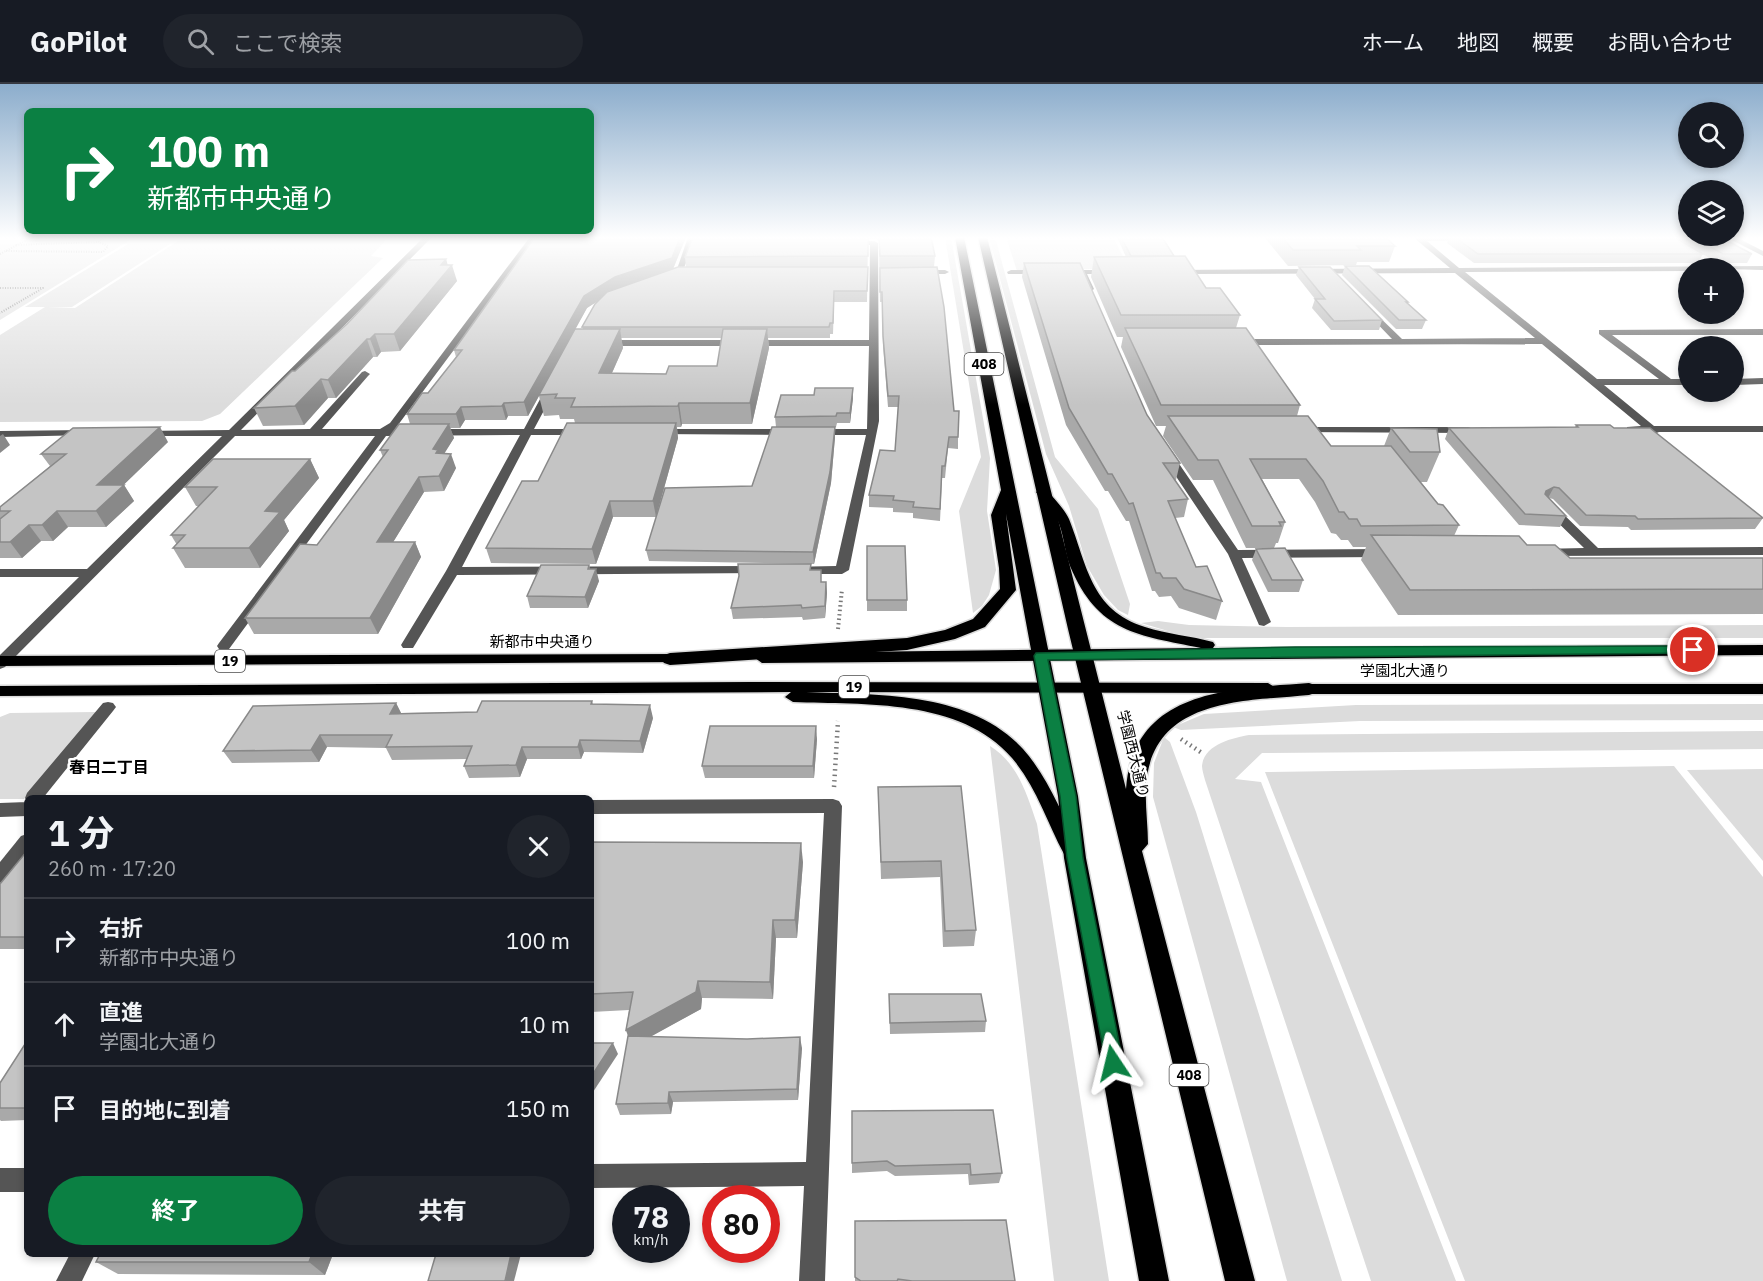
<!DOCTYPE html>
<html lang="ja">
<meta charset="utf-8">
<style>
body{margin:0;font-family:"IBM Plex Sans","Noto Sans JP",sans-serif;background:#20242c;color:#f1f3f6;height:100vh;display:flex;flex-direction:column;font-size:22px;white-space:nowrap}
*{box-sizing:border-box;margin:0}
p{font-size:20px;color:#9ea1a6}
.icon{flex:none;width:33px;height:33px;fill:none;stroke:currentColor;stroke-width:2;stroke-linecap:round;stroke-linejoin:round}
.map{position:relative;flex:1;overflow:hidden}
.panel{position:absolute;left:24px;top:711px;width:570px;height:462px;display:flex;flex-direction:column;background:#171b24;border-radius:9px;box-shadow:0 3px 9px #0003}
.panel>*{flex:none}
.banner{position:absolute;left:24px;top:24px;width:570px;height:126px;border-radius:9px;box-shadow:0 3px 9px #0003;background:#0b8043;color:#fff;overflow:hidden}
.controls{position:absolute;left:1678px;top:18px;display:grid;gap:12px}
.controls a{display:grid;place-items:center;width:66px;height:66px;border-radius:50%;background:#171b24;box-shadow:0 3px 9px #0003;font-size:30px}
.speed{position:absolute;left:612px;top:1101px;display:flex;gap:12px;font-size:30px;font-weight:700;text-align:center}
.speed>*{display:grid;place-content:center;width:78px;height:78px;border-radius:50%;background:#171b24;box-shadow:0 3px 9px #0003;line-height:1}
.speed small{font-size:15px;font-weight:400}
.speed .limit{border:9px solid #d22;background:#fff;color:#111}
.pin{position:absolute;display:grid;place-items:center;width:51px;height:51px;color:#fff;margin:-26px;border:3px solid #fff;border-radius:50%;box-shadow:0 2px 6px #0007}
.me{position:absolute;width:66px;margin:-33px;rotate:350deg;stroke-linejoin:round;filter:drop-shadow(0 0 4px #0008)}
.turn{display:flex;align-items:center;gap:21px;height:126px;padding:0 24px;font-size:27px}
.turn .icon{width:78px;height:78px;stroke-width:2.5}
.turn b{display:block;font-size:42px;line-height:51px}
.round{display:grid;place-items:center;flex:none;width:63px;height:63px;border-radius:32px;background:#20242c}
.head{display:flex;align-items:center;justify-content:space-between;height:102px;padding:0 24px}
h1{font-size:36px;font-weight:700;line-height:45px}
.action{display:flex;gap:12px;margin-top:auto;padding:12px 24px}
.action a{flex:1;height:69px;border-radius:36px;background:#0b8043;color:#fff;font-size:24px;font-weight:700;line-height:69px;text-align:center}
.action a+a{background:#20242c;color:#f1f3f6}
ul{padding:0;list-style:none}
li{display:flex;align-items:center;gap:18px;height:84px;padding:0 24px;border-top:2px solid #363941}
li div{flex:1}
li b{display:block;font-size:22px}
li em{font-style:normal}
header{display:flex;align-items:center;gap:36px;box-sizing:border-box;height:84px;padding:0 30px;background:#171b24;border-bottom:2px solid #363941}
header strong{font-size:28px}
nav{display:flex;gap:33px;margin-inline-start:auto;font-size:21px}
.search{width:420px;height:54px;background:#20242c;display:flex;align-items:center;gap:15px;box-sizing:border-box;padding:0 21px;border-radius:33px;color:#9ea1a6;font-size:22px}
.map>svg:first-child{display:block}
.green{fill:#dcdcdc}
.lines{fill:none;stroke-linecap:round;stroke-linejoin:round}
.major-casing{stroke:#dbdbdb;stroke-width:3}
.highway-casing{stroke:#dbdbdb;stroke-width:3}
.path-far2{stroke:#777;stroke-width:2;stroke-dasharray:1 1.5;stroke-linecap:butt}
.path-far1{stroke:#777;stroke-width:4;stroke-dasharray:1.5 3;stroke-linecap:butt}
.path{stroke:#777;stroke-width:4.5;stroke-dasharray:1.5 4;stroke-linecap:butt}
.minor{fill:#555;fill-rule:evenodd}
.major{fill:#000;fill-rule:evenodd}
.highway{fill:#000;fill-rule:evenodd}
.wall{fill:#a9a9a9;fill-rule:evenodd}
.shaded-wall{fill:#898989}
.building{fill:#c4c4c4;stroke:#898989;stroke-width:1.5}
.route{fill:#0b8043;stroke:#07532c;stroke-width:1.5}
.labels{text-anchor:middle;stroke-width:5;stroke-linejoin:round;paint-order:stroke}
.shield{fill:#fff;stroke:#4c4c4c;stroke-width:1.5}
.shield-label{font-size:14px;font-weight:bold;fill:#000}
.street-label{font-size:15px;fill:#000;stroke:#fff}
.neighbourhood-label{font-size:16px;font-weight:bold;fill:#000;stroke:#fff}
</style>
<header>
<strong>GoPilot</strong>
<div class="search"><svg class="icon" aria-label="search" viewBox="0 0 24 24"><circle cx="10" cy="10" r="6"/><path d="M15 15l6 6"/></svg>ここで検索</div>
<nav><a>ホーム</a><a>地図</a><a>概要</a><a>お問い合わせ</a></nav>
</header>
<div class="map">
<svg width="1763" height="1197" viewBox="0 0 1763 1197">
<rect width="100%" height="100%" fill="#fff"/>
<g class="green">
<path d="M0,153H135L0,236Z"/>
<path d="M945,153H951L990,374L987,427L996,486L989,511L982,522L973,529L959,427L981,373Z"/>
<path d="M989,153H995L1055,373L1098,425L1130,520L1128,531L1118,526L1104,511L1087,482L1069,422L1046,370Z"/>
<path d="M1006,153H1113L1129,184L1017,187Z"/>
<path d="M387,155L371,172L383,174L220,330L202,337L0,338V251L45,223H25L128,160H170L72,223H48L75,224L178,157Z"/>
<path d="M1158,537L1189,541L1287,543L1763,541V554H1202L1188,553L1141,539Z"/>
<path d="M1763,620V636L1360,637L1181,646L1173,643L1204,630L1356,621Z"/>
<path d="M96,628L24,715H0V633L10,629Z"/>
<path d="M1763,647V665L1262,669L1235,695L1261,698L1456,1197H1371L1205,696C1204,692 1202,686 1202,682C1204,660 1233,654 1249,651Z"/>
<path d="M1164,653L1170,658L1196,728L1342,1197H1287L1153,713L1154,679Z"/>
<path d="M990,662C1018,679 1027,711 1037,740L1109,1197H1054Z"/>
<path d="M1674,682L1763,793V1197H1465L1265,688Z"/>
<path d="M1763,685V777L1687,686Z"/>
</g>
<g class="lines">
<defs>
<g id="major">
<path d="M1042,404L1046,405C1053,414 1064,424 1069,435C1087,480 1090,526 1145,543C1167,550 1191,552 1213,558L1215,561L1213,564L1763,561V571L762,579L755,574L762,569L1201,564C1138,551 1098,549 1070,482C1064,466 1064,448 1056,433C1051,424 1042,416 1036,408Z"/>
<path d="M681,570L686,572L688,575L686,578L0,582V572Z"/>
<path d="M749,598L1268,599L1276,604L1268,609L806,608C878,611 970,607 1023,665C1048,693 1063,732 1079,765L1076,770L1070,772L1064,770C1047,738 1036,702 1012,674C960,614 865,621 793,618L785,613L791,608L0,612V602Z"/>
<path d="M1298,600H1763V610H1298L1290,605Z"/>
</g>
<g id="highway">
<path d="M955,153H964L1078,712L1086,774L1169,1197H1139L1064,774L1058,712L1006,430L1016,506L985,543L955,555L907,566L670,581L664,579L661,575L664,571L670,569L907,554L945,546L973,535L1000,505L999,484L991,431L1001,406Z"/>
<path d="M978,153H987L1126,705C1133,604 1233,605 1309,599L1315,601L1318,605L1315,609L1309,611C1251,617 1163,613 1148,687C1143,710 1148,736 1148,760L1142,767L1255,1197H1225L1068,545Z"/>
</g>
</defs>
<use href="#major" class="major-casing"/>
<use href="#highway" class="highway-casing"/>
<g class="path-far2">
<path d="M16,161L98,158L106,153"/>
<path d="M6,167L103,168L108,162L98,158"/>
<path d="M0,170L32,153"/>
<path d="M0,204H43L0,229"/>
</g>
<path class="path-far1" d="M838,545L842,505"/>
<g class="path">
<path d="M1181,655L1202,669"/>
<path d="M834,703L838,637"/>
</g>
<g class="minor">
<path d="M424,153H432L241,346L310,345L362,288L365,287L370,290L368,292L322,345H380L390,339L530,153H538L395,345H524L546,304L551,301L556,304L534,345H583L588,348L583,351H531L462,483L758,482L763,483L765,486L763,489L457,491L413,564H403L401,561L446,487L520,351L386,352L229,565H219L217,562L219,559L375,352H235L5,583L0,585V571L79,493H0V485H87L222,352H143L139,351V347L229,346Z"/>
<path d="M688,153H696L682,189L675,191Z"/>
<path d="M1413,153H1472L1469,156L1427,157L1459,184L1763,182V186L1689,184V187L1465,188L1597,295H1659L1599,250V246L1763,245V251H1612L1671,295H1689V301H1604L1654,342H1763V348H1659L1654,350L1627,347V343L1641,342L1542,260L1236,261L1231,258L1236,255H1392L1366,228V224L1369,223L1402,255L1535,254L1455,189L1175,190L1171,188L1175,186L1450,184Z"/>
<path d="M1726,153H1736L1763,167V172Z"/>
<path d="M847,157H874L878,159L879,337L849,486L842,490H791L786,489L784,486L786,483L836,482L866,351H814L809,348L814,345H867L869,262H602L597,259L602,256H869L870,161H844V157Z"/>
<path d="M918,186H945L949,188L945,190H915L914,188Z"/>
<path d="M1011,186H1043L1047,188L1043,190H1008L1007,188Z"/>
<path d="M1079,186H1112L1116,188L1112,190H1087L1094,205L1090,208L1086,205Z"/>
<path d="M1763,294V300L1734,301V295Z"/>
<path d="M1298,343H1469L1474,346L1469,349L1294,348L1293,346Z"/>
<path d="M658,345H790L795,348L790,351L654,350L653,348Z"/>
<path d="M86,346L91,349L90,351L0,353V347Z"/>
<path d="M1167,367L1171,368L1238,466L1385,465L1391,469L1385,473L1242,474L1271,538L1264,542L1259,541L1228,470L1161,370Z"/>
<path d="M1549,419L1553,420L1598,464L1763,463V471L1544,472L1538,468L1539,465L1584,464L1545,426V420Z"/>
<path d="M108,618L113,619L116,623L113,627L43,714H27V732L0,733V719L27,718L25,714L27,709L103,619Z"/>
<path d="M833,715L839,717L842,722L825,1197H799L804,1102L591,1104V1080L806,1078L824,729L591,730V716Z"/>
<path d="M27,750V770L6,796L0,799V778L21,752Z"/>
<rect x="0" y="1084" width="27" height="24"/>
<path d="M70,1170H95L82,1197H56Z"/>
</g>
<use href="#major" class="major"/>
<use href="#highway" class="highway"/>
</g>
<g class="wall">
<path d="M686,153L673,185L686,183L685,173L693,153H931L935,172L934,183L954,327L958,353V365L948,364L945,394H942L940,437L913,434V429L893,428V424L869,423V411L895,367L898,323H888L883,262L882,218H880L879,157L877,155H868L867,218H834L833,250H830V254H768L769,264L752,340H682L681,343H677L678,354L656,433H613L596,480L491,479L486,464L538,397L575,339L574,335H560L559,331L544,332L539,312L528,332H508L506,336H465L460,344H450L454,354L444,369L456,384L444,407L424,408L393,458H415L421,473L378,550H254L245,534L317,461L383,373L380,366L410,340L407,330L428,309L456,273L454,266ZM597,217L582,243L583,245H575L587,224ZM621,254H722L717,282L666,290L612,289L623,264Z"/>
<path d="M1117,153H1162L1174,172L1206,204L1240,231L1236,244L1300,321L1297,332L1331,362H1384L1391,344L1440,368L1427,398H1421L1438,420L1459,441L1454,452L1527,461L1570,474H1763V530L1398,531L1361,476L1366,463H1353L1348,456H1341L1336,450L1331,449L1315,418L1299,395H1262L1285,438L1278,459H1276L1274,464H1246L1213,396H1193L1163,352L1166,342H1156L1121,263L1123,253H1117L1091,193L1094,173H1126Z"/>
<path d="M1266,153H1385L1395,162L1389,178H1357L1356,181L1288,182L1265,154Z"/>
<path d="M1450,153H1720L1752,170L1747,179H1717L1703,170L1698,179H1474L1447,159Z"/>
<path d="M446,175L447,181L457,197L400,267L381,268L377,273H373L336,314H328L304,341L263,342L254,324Z"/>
<path d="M1024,179L1147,331L1180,379L1176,396H1175L1188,415L1184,433L1175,434L1196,483L1222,517L1216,536L1179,524L1171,512L1159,513L1155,507H1152L1129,437H1126L1108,407H1105L1066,341L1022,193Z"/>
<path d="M1345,182L1408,218L1407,220L1426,236L1422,245H1396L1342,191Z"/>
<path d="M1299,183L1382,236L1379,246H1331L1312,224L1315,215L1296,191Z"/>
<path d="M853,304V314L850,339H837L836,343H835V353L831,399L814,480L649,477L646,466L752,402L776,343L775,333L814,311Z"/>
<path d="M1576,341L1614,344L1763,434L1755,445L1631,446L1628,443L1580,442L1553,415L1549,414L1566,432L1560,443L1519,441L1445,355L1449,344L1575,343Z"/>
<path d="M168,358L123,401H124L134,417L106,443H68L53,457H41L22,474H0V423L50,382L41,370Z"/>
<path d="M310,375L319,394L284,436L289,447L260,484H185L173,464L177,461L171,451L199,422H196L185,403Z"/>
<path d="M867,462L907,516V527H867Z"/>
<path d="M1256,465L1303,496L1299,508H1268L1252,476Z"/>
<path d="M589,481L590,485L599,497L588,524H530L527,512Z"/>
<path d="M811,486L821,498H826L827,509L825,534L803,536L802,533L733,535L731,524Z"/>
<path d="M592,617L593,620L653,634L643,669L584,668L581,675H527L520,693L469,694L464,682L467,675L392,676L386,664L327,663L319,678L232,679L223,667L396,619L401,629L477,628Z"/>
<path d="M817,655L814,694H705L702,682Z"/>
<path d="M961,702L976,846L974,862L943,863L940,793L881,795L878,703Z"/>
<path d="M591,758L803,778L797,854H776L773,915L702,914L701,925L651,952L802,964L798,1016L673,1018L671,1030L620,1031L616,1020L628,952L626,946L629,926L591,928Z"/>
<path d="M27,767V865H0V800Z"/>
<path d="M889,910L986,937L985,948L890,950Z"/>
<path d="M27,957V1036L1,1037L0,1036V999Z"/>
<path d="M852,1027L1002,1089L999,1099L969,1101L968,1090L895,1092L887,1087L852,1089Z"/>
<path d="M855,1137L1015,1197H855Z"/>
<path d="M100,1170H333L325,1191L118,1190L96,1178Z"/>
</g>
<g class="shaded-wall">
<path d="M680,153H686L673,185L617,205L587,224L528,332L524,318L584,212Z"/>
<path d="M446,175L449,185L452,181L457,197L400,267L394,250L441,181Z"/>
<path d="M620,245L623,264L603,309L599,289Z"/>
<path d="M767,245L769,264L752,340L750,319Z"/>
<path d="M375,250L381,268L377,273L370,255Z"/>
<path d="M367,255L373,273L336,314L328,296Z"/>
<path d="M321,295L328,314L304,341L295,322Z"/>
<path d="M853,304V314L850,339V329Z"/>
<path d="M504,319L508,332L506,336L502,322Z"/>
<path d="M679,319L682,340L681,343L678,322Z"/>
<path d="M461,323L465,336L460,344L456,330Z"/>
<path d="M676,339L678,354L656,433L653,417Z"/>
<path d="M449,340L454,354L441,375L433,365Z"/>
<path d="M160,343L168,358L107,417L97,401Z"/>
<path d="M835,343V353L831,399L814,480L813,468Z"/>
<path d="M3,350L10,361L0,369V352Z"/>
<path d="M451,370L456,384L444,407L439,392Z"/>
<path d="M310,375L319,394L284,436L289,447L260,484L249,464L265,427Z"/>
<path d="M419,393L424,408L384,473L377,458Z"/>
<path d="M124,401L134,417L106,443L96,427Z"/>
<path d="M1554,403L1548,414L1540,418L1546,407Z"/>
<path d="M610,417L613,433L596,480L592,465Z"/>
<path d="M57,427L68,443L53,457L42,441Z"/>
<path d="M29,441L41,457L22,474L10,458Z"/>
<path d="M415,458L421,473L378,550L370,534Z"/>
<path d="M596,485L599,497L588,524L585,513Z"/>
<path d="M826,498L827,509L825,534V522Z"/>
<path d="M396,619L402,631L390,630Z"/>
<path d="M650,621L653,634L643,669L640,657Z"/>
<path d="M816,642L817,655L814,694L813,682Z"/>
<path d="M320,651L327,663L319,678L311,666Z"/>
<path d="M580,656L584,668L581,675L578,663Z"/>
<path d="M522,663L527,675L520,693L516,681Z"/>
<path d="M801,759L803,778L797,854L795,836Z"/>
<path d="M773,836L776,854L773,915L770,898Z"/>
<path d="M698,897L702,914L701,925L632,963L626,946Z"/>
<path d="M800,953L802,964L798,1016L797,1005Z"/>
<path d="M613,959L618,970L591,1011V993Z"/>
<path d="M669,1008L673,1018L671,1030L668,1019Z"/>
<path d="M312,1170H333L325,1191L309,1178Z"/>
<path d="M511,1170H521L514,1197H505Z"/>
</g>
<g class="building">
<path d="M535,153H680L672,174L615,193L584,212L524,318L504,319L502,322L461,323L456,330H407L422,309H428L462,266H454Z"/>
<path d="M693,153H868V172L685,173Z"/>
<path d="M879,153H931L935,172H880Z"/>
<path d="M1121,153H1162L1174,172H1131Z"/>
<path d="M1282,153H1385L1395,162H1357L1361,166H1293Z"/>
<path d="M1455,153H1674L1703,170H1478Z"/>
<path d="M1693,153H1720L1752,170H1723Z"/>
<path d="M1185,172L1206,204H1220L1240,231H1121L1094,173Z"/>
<path d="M446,175L441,181H452L394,250H375L370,255H367L328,296L321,295L295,322L254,324L292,287H295L347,240L408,176Z"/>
<path d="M1024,179H1080L1147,331L1180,379H1163L1188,415L1168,417L1196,483L1207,482L1222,517L1184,505L1176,494H1163L1160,489H1156L1133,419L1129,420L1112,390H1108L1069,324Z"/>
<path d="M1345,182H1369L1408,218H1406L1426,236H1399Z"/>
<path d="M678,183H868L867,207H834L833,239H830L829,243H582L595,220L607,208Z"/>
<path d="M937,183L944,223L954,327H959L958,353H949L945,382H942L940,425L913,423L914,418L893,416L894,412L869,411L880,366L895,367L899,312H888L883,252L882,208H880V184Z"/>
<path d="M1299,183H1330L1382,236L1334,237L1315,215H1325Z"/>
<path d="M1125,244H1246L1300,321H1161Z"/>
<path d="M575,245H620L599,289L666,290L669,282H717L723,245H767L750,319H679L678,322L571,323L575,314H555L557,310L539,311Z"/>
<path d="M815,304H853L850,329H837L836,332L775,333L781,311H814Z"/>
<path d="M1168,332H1308L1331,362H1391L1438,420L1443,421L1459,441L1361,442L1357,435H1349L1344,428H1339L1323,397L1306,375H1250L1285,438H1279L1281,442H1252L1218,376H1198Z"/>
<path d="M567,339H676L653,417H610L592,465L486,464L522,397H538Z"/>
<path d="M399,340H449L433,365L438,366L436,369L451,370L439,392L419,393L377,458H415L370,534H245L300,460L317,461L388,366H380Z"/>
<path d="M1576,341H1610L1614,344H1650L1763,434L1638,435L1635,432L1586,431L1559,404L1554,403L1546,407L1545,410L1566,432L1525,430L1449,344L1578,343Z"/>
<path d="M160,343L97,401H124L96,427H57L42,441H29L10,458H0V435L10,427H0V423L66,370H41L73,344Z"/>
<path d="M772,343H835L830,388L813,468L646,466L665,404L752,402Z"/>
<path d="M1391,344L1437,345L1440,368H1410Z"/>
<path d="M213,375H310L265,427L280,428L249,464H173L185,451H171L217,403H185Z"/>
<path d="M1371,451L1519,452L1527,461H1555L1570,474H1763V505L1410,506Z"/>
<path d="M867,462H905L907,516H867Z"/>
<path d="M1285,464L1303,496H1272L1256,465Z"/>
<path d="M738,480H811L810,486H821V498H826L825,522L802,524L801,521L731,524L739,492Z"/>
<path d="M541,481H589L588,485H596L585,513L527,512Z"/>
<path d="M482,617H592L591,620L650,621L640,657L580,656L578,663H522L516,681L464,682L472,662L386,663L392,651H320L311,666L223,667L253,622L396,619L390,630L477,628Z"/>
<path d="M710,642H816L813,682H702Z"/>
<path d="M961,702L976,846L945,847L941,777L881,778L878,703Z"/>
<path d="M591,758L801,759L795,836H773L770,898L698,897L696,908L626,946L633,908L591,910Z"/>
<path d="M27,767V853H0V800Z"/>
<path d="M889,910H981L986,937L890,939Z"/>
<path d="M628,952L747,955L800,953L797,1005L669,1008L668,1019L616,1020Z"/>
<path d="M27,957V1024H0V999Z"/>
<path d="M591,959H613L591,993Z"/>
<path d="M993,1026L1002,1089L971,1091L970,1080L895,1082L887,1077L852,1079V1027Z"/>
<path d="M1006,1136L1015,1197H912L898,1195L897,1197H861L855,1193V1137Z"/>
<path d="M100,1170H312L309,1178H96Z"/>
<path d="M436,1170H511L505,1197H428Z"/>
</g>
<linearGradient id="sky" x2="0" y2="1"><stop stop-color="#8cadcc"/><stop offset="0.48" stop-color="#fff"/><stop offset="1" stop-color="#fff" stop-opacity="0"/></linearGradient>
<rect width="1763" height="321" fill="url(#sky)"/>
<path class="route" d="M1693,562L1697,563L1699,566L1697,569L1048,576L1076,712L1083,774L1123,979L1120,986L1113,989L1107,986L1067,774L1060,712L1034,572L1036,569L1295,563Z"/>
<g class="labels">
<g class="shield">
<rect x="964.5" y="269" width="39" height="22" rx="4.5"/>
<rect x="215" y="566" width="30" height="22" rx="4.5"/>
<rect x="839" y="592" width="30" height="22" rx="4.5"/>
<rect x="1169.5" y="980" width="39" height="22" rx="4.5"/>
</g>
<g class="shield-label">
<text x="984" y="285">408</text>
<text x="230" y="582">19</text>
<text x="854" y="608">19</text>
<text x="1189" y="996">408</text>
</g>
<g class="street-label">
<text x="542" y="563">新都市中央通り</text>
<text x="1405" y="592">学園北大通り</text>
<text transform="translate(1133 670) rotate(76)" y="5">学園西大通り</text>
</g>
<g class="neighbourhood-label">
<text x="109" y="689">春日二丁目</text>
</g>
</g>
</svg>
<div class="controls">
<a><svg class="icon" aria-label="search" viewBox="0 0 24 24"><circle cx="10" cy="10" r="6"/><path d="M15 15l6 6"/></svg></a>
<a><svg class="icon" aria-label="layers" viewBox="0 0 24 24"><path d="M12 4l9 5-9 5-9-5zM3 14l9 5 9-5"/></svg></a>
<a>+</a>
<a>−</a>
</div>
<div class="speed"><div>78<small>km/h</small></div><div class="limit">80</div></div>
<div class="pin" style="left:1693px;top:566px;background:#d93025"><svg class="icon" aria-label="arrive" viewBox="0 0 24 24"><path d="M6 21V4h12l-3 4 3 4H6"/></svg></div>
<svg class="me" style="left:1113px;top:979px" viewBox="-20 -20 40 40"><path d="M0-17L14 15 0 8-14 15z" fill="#0b8043" stroke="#fff" stroke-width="4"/></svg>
<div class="banner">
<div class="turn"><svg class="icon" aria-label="right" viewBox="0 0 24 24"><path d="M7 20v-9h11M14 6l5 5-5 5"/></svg><div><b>100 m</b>新都市中央通り</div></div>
</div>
<section class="panel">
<div class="head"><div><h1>1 分</h1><p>260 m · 17:20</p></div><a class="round"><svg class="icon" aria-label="close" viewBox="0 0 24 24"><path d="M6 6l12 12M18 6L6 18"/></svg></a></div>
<ul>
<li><svg class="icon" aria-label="right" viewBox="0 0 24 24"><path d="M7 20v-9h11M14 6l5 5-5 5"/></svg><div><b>右折</b><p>新都市中央通り</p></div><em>100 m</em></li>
<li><svg class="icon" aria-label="ahead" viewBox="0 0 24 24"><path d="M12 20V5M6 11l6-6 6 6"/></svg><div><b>直進</b><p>学園北大通り</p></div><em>10 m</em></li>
<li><svg class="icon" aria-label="arrive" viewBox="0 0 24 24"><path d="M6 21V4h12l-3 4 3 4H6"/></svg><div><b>目的地に到着</b></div><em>150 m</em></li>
</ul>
<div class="action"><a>終了</a><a>共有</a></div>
</section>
</div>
